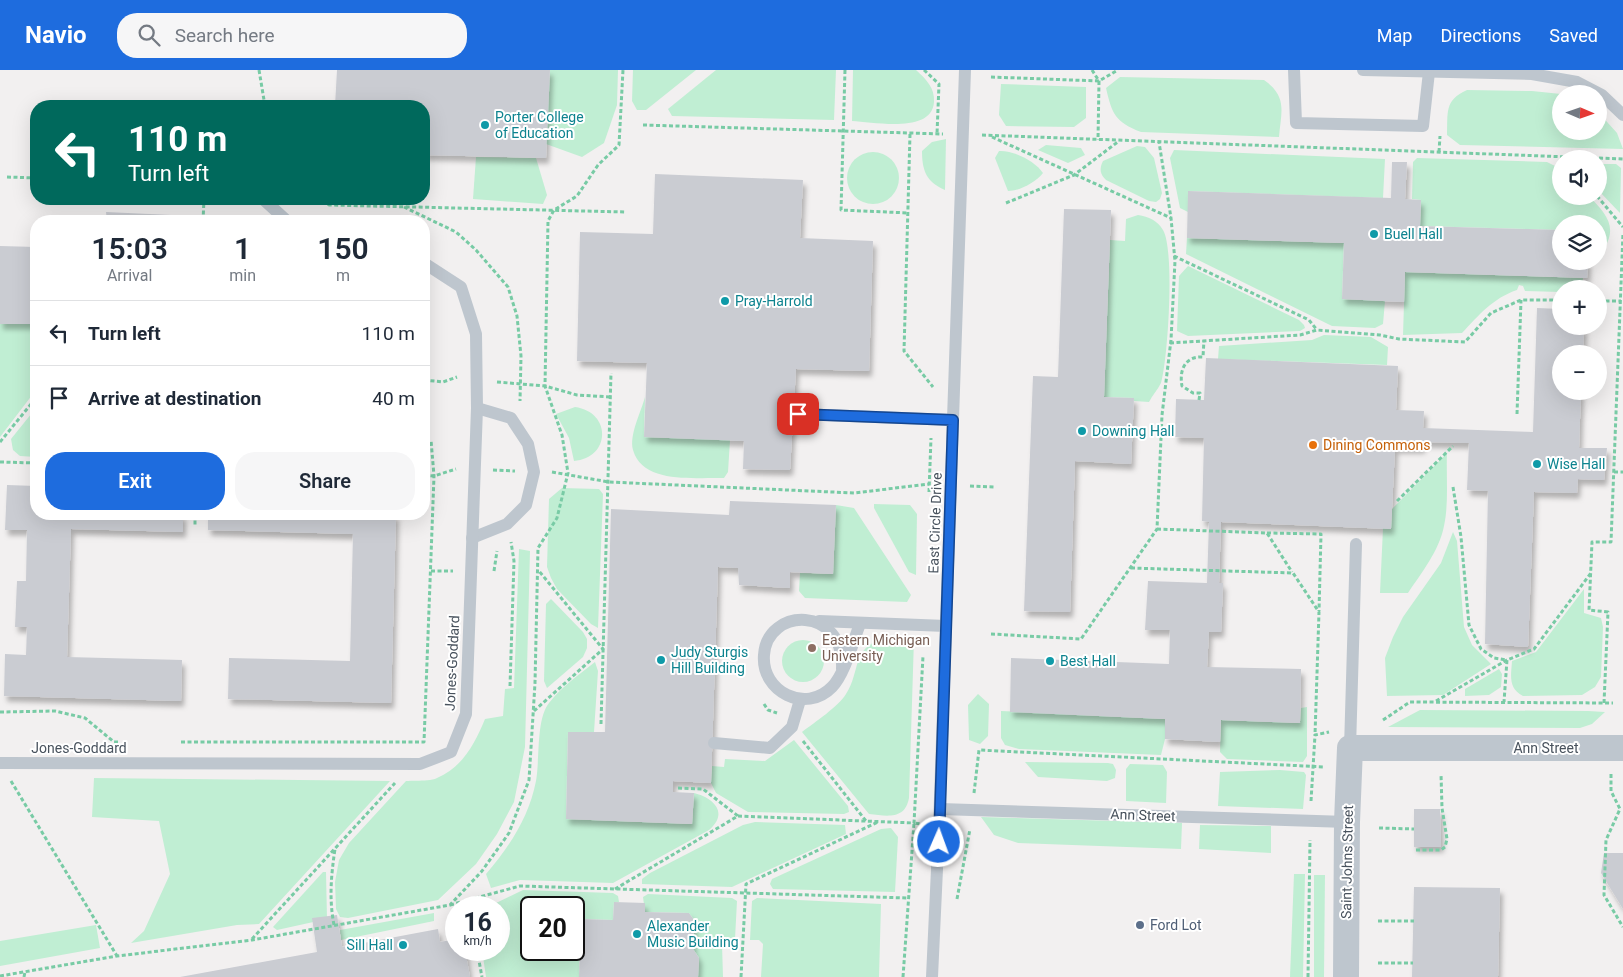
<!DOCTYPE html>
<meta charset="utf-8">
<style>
body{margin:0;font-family:Roboto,sans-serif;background:#f6f6f7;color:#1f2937;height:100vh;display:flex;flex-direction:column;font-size:19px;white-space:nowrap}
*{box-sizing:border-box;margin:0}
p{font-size:16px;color:#747a83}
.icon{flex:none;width:28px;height:28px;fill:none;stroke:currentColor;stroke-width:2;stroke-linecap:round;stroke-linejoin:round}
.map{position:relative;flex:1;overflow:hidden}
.panel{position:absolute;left:30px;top:145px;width:400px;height:305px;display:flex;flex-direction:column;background:#fff;border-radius:20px;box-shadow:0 5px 20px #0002}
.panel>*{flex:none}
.hud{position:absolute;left:30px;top:30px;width:400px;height:105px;border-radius:20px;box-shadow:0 5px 20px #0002;background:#00695c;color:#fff;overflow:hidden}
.needle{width:32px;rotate:92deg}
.controls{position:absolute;left:1552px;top:15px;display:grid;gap:10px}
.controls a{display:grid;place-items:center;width:55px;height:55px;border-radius:50%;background:#fff;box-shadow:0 5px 20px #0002;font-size:25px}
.speed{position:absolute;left:445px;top:826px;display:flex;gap:10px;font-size:25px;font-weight:700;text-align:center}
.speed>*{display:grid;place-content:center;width:65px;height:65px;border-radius:50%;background:#fff;box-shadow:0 5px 20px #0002;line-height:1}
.speed small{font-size:12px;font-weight:400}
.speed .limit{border:2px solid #111;border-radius:8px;background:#fff;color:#111}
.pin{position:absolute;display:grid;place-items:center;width:42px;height:42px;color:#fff;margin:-21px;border-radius:10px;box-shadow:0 2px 8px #0006}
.me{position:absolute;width:55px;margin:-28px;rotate:2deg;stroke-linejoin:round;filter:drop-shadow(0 0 4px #0008)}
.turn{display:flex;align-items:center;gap:18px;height:105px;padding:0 15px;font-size:22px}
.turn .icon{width:65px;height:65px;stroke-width:2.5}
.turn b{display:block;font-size:35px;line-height:42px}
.eta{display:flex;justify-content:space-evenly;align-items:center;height:85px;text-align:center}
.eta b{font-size:30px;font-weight:600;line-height:35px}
.action{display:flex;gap:10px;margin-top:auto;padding:10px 15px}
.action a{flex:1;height:58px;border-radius:20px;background:#1e6cde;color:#fff;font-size:20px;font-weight:600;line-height:58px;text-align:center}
.action a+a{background:#f6f6f7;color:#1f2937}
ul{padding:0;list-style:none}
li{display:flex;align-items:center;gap:15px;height:65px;padding:0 15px;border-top:1px solid #e0e1e3}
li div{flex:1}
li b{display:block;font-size:19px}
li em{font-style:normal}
header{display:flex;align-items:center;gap:30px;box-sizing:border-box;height:70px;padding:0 25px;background:#1e6cde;color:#fff}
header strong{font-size:24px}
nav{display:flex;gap:28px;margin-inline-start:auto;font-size:18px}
.search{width:350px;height:45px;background:#f6f6f7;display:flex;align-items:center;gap:12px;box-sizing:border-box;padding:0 18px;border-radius:20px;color:#747a83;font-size:19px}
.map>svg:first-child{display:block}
.green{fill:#c0eed3;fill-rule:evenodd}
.building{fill:#caccd2;filter:url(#shadow)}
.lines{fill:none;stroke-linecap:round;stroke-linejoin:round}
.path{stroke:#78cba5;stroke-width:3;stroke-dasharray:4 2.5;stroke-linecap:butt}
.lane{stroke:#bec6ce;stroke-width:12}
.street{stroke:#bec6ce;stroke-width:26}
.route-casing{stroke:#144690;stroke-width:12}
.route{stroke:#1e6cde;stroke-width:9}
.culture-dot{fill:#0f9aa8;stroke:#fff;stroke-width:2}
.food-dot{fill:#e8710a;stroke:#fff;stroke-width:2}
.education-dot{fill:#8d6e63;stroke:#fff;stroke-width:2}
.service-dot{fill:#5c6f8a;stroke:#fff;stroke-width:2}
.labels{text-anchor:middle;stroke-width:4;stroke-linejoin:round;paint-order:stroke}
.culture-label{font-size:14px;fill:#0d838f;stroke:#fff;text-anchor:start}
.food-label{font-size:14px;fill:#c56008;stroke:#fff;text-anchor:start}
.street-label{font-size:14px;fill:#48525d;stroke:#fff}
.education-label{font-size:14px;fill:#785e54;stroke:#fff;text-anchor:start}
.service-label{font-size:14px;fill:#4e5e75;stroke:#fff;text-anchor:start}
</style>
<header>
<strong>Navio</strong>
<div class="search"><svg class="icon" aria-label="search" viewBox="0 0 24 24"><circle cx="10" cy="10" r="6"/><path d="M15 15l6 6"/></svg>Search here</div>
<nav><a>Map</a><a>Directions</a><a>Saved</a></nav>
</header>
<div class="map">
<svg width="1623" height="907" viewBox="0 0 1623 907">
<defs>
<filter id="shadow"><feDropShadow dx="3" dy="5.5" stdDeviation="2.5" flood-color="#0004"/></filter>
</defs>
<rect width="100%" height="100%" fill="#f2f0f0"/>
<g class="green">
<path d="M550,0H618L617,35L604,73L582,87L546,74Z"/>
<path d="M633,0H696L646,40H637L632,31Z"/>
<path d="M716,0H836L834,50L672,46L668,39Z"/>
<path d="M853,0H916C926,9 935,18 934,32C932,64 874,52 852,51Z"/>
<path d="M1120,7L1264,10C1288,27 1281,42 1279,67L1141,62C1115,52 1112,44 1106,18Z"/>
<path d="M1001,14L1086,17V48L1074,57L1006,56L999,45Z"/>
<path d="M1467,20L1532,21L1561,24V61H1599V43L1617,63L1623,79L1460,75L1447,65C1448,43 1444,30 1467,20Z"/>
<path d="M946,69L945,120C926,112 922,100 922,81L932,72Z"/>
<path d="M1046,75L1081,78L1085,85L1068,93L1038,80Z"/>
<path d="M1137,76L1145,77L1154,88L1162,123L1160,129L1156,132L1149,131L1106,110C1100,104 1099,99 1103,91Z"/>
<path d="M1174,80L1385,89L1383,128L1188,121V142L1180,138L1170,88Z"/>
<path d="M999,81C1013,80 1035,91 1043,103C1036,112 1020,121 1008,121L995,88Z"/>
<circle cx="873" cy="108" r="26"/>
<path d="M476,87L536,88L547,125L543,134L473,129Z"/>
<path d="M1417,88L1547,92L1561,99V126H1589C1604,142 1618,155 1605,177L1599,178V154H1561V160L1420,156L1421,130L1412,129L1413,92Z"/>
<path d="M1599,94H1616L1621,98L1620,143L1599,121Z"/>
<path d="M1138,145C1149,147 1157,150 1163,160C1175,180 1168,289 1161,313C1158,319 1152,326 1149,332L1134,331V328L1104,327L1110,170L1125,171L1126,149Z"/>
<path d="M1187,168L1344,173L1342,229L1385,231L1383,254L1375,258L1332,256L1186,184Z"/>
<path d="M1188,196L1299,250L1304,255L1305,258L1300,261L1188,266L1177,261L1179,206Z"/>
<path d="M1405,202L1583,208L1582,219H1561V222L1525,221L1523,216L1519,215L1517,220C1493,228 1479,245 1462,263L1403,265Z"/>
<path d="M0,254H36V320L0,367Z"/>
<path d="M1324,265L1371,267L1388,277L1387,295L1218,289L1219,276L1312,270Z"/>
<path d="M645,327L644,367L730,370L728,402L724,408C696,407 643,415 633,380C629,365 641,342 645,327Z"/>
<path d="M575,337C612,342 611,388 574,391L569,368L556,344Z"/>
<path d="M36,338V387L20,386L13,380L11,369Z"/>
<path d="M1447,383C1446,406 1449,433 1444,456C1439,481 1422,502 1408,523H1380L1383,458L1391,459L1392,439Z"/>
<path d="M562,418L599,419L603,424L598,558L591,554L557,519L551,508L547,497L549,429Z"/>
<path d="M874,434L910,435L917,444L916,505L909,502L874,438Z"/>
<path d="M836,435L854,438L911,525L907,532L805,528L799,521L800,503L833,504Z"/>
<path d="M1453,462L1457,471L1464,557L1472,575L1491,594L1443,625L1387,626L1385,588L1393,567L1403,547L1441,493Z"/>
<path d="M519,479L530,481L525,677L514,732L497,764L476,794L438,830L348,848L340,847L336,839L335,812L339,790L349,773L406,711C415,710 429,712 437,708C463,697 475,673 485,649L503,646L505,619L514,618Z"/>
<path d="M1584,519V543L1601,548L1603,557L1601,607L1595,617L1582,625L1523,626C1508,618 1511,606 1512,591L1536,582Z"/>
<path d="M551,529L583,562L587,569V578L583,587L547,618L544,611L546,534Z"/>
<path d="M882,569H914L909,728C905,750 887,746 869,744L802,662C815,652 838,637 846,624C861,601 851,579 882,569Z"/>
<circle cx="803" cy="591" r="21"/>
<path d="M595,592L598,601L594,662H568L566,749L692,754L694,723C714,728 729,743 709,760L613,813L520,810L491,818L486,804C510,776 529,747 536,711C540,689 536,649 549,633C561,617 580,604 595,592Z"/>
<path d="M1499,599L1502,604L1501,617L1489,625L1465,626V619Z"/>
<path d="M978,624L989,634L988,666L980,674L969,670L968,635Z"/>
<path d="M1307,637V686L1303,692L1227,689L1220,682L1221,650L1300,653L1301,638Z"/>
<path d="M1420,640L1588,641L1605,642L1592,654L1580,658L1388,657Z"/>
<path d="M1001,641L1165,649V669L1161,685L1019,679L1005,675L1001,668Z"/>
<path d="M794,670L848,736L849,742L844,744L748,742L716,723L711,713L712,696L724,697L725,689L765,691Z"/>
<path d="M1025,692L1108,693L1113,694L1116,700L1115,708L1107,711L1038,707Z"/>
<path d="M1130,694L1163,695L1167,702L1166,733L1126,731V699Z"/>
<path d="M1280,700L1304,702L1306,705L1303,739L1218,736L1220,702Z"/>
<path d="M94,708L390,711L259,854L237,855L131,873L144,861L170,804L159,751L92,747Z"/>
<path d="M981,747L1182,753L1181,779L1018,773L994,765Z"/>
<path d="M755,752L845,755L846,764L732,817L642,814V809L650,803L743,755Z"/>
<path d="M1200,755L1271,756V783L1199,779Z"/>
<path d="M891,758L898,767L895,822L773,819L770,814L772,809L881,759Z"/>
<path d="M323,802H326L327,849L277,860L273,857Z"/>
<path d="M1294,804H1305L1303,907H1290Z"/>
<path d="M1314,805H1325L1324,907H1314Z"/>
<path d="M523,820L613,823L618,826L619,832H614L613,850L581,849L579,907H486L482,880H499V838L493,837L496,833ZM531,838H574V880H531Z"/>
<path d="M648,824L732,828L737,831L735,869H727L722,874L723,907H698L699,888L693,879L694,850L689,843L645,842L643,827Z"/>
<path d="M757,828L881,834L879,907H761L763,874L759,870H750L752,831Z"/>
<path d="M434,843V851L341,870L340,860Z"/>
<path d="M96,855L100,878L0,896V871Z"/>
</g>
<g class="building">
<path d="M337,0H550L546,88L424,85V36H335Z"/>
<path d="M1392,92H1407L1405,129L1421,130L1420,156L1561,160V191H1588L1587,208L1405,202L1404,232L1342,229L1344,173L1187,168L1188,121L1391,128Z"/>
<path d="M655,104L803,110L800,168L873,171L869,301L796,299L790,400L743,399L744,371L644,367L647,293L577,291L580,162L653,164Z"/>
<path d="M1064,139L1111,140L1104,327L1134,328L1131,394L1075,391L1070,542L1024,541L1033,306L1058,307Z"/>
<path d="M106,142L171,145V151H107Z"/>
<path d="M0,176L36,177V254H0Z"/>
<path d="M1537,238L1561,239V256H1584L1583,284H1561V321H1581L1579,378H1607L1604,410L1578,409L1577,423L1534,422L1528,577L1485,574L1488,421L1467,420L1469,373L1423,372L1422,378H1395L1391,459L1221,452L1219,513H1223L1221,562H1209L1207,597L1301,599L1300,653L1221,650L1220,672L1165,669V649L1010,642L1011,588L1169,594L1170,560H1145L1148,511L1207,513L1209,452L1202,451L1204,368L1175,367L1176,329L1204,330L1206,288L1398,296L1396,340L1424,341L1423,358L1533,362Z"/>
<path d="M7,415L36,416V444H183V462L71,459L67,587L182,590L181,631L4,626L5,584L26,585L27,557H15L17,511H26L27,460H5Z"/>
<path d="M730,431L836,435L833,504L790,502V518L739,515L738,498L718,497L711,713L673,711V722L694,723L692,754L566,749L568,662H605L611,439L729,445Z"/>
<path d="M208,444H396L391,633L228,629L229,588L350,591L353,464L208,460Z"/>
<path d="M1414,739H1440L1441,777H1414Z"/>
<path d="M1604,783H1623V839L1601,803Z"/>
<path d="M1414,817L1500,818L1498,907H1412Z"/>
<path d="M614,832L645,833V842L689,843L694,850L693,879L699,888L698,907H579L581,849L613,850Z"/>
<path d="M337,845L342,877L438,859L440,872L456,869V880H465L470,907H180L317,882L312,848Z"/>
</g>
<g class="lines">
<g class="path">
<path d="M259,0L265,36"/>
<path d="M845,0L841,140L909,143"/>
<path d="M924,0L939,14L937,64"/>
<path d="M1092,0L1099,11L1098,70"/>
<path d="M991,7L1099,11L1118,0"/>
<path d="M643,55L943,64"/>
<path d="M910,64L904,281L933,317"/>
<path d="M982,65L1623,89"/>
<path d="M992,67L1171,148"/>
<path d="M1439,82L1440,66"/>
<path d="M7,107L36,108"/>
<path d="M1597,126L1623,157"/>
<path d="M127,129L204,131"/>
<path d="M316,129L329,135L626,142"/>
<path d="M1006,133L1074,105L1119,71"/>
<path d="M404,137L456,162L476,180L508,217L517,246L521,286L520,331"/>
<path d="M203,151L204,129"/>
<path d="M1174,186L1309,250L1317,260"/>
<path d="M1599,231H1621"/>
<path d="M1170,273L1300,265L1317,260L1380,265L1399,269L1465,272L1491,243L1521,230H1561"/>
<path d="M424,310L443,312L457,307"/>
<path d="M497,312L545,316L577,325L611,327"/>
<path d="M1199,330L1200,323H1193L1182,316C1179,300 1185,286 1203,287L1204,270"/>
<path d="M1517,344L1521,230"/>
<path d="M0,372L36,328"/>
<path d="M0,392L36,393"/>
<path d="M493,400L515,401"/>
<path d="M552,402L609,412L854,423L929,414"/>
<path d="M1614,402H1623"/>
<path d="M424,405L434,406L456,399"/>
<path d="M970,416L996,417"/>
<path d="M1453,417L1461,467L1469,555L1481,579L1494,588L1507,590L1504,632"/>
<path d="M929,422L931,368"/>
<path d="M1397,431L1453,376"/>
<path d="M195,444V456"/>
<path d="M1157,459L1267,463L1292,502"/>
<path d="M1267,463L1321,464L1319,541"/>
<path d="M1131,498L1293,503L1319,542L1315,665"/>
<path d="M431,501H453"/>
<path d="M494,501L497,481"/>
<path d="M991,564L1081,569L1157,459L1162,345L1171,270L1175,191L1171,148L1159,72"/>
<path d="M510,616L514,491L511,472"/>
<path d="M1436,631L1507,590L1534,579L1591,503"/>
<path d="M1604,633L1608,542L1589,540L1592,472H1611L1623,163"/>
<path d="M764,634L768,640L777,643"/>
<path d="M534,641L603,579L539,501"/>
<path d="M0,642L55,641L85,648L114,672H118"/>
<path d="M1383,650L1410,632L1613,633"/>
<path d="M601,654L611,303"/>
<path d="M803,671L866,751"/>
<path d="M181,672H424L434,406L431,370"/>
<path d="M1611,704V721L1620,739L1606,770L1604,825L1623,857"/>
<path d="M11,711L117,886"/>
<path d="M678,718L703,719L738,746"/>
<path d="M974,723L979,680L1325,697"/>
<path d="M1311,731L1315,665L1329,662"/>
<path d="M1379,758L1414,759"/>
<path d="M1416,780H1441L1445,777L1447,769L1442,738L1441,704"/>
<path d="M615,819L738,746L914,753L923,586"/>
<path d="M957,829L970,759"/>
<path d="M469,830L470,838"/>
<path d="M450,835L520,816L907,828"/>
<path d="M1378,851H1414"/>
<path d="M334,855C329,829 331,806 335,779"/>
<path d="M252,869L395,713"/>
<path d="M477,880L482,907"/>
<path d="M1378,893H1413"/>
<path d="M0,906L117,886L252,870L450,835L482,801L509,763L529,710L535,613L538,478L557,448L568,403L562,365L545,316L548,151L554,140L577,126L598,95L619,75L623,0"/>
<path d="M24,907L25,902"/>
<path d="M741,907L746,814L878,752"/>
<path d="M903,907L914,753L921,754"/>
<path d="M1308,907L1310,770"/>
</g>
<g class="lane">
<path d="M1294,0L1296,53L1423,56L1429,2"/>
<path d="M1363,0L1532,4L1577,12L1602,25L1623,45"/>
<path d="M263,129L287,151"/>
<path d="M798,344L953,350"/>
<path d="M472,468L507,454L526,435L534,402L528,374L511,348L477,338"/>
<path d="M819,551L946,556"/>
<path d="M842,599C845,535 767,537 764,585C761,622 806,644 832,617C845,604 853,571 860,554"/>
<path d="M714,673L770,678L792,657L800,630"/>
<path d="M1350,678L1356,474"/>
<path d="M0,693L420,694L451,682L466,644L477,338L476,264L461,217L424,193"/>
<path d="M940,739L1347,752"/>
<path d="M932,907L939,756L965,0"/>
</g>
<path class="street" d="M1346,907L1347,752L1350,678H1623"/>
</g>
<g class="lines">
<defs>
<path id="route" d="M798,344L953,350L939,772"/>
</defs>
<use href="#route" class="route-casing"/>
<use href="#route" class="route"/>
</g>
<g class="culture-dot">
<circle cx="485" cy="55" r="5"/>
<circle cx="1374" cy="164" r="5"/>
<circle cx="725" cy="231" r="5"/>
<circle cx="1082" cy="361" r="5"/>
<circle cx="1537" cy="394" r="5"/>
<circle cx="661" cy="590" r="5"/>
<circle cx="1050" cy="591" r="5"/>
<circle cx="637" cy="864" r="5"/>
<circle cx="403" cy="875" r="5"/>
</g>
<circle class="food-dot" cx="1313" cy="375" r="5"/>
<circle class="education-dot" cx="812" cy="578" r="5"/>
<circle class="service-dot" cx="1140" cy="855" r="5"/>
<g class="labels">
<g class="culture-label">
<text x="495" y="52">Porter College<tspan x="495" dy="16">of Education</tspan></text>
<text x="1384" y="169">Buell Hall</text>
<text x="735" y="236">Pray-Harrold</text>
<text x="1092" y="366">Downing Hall</text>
<text x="1547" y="399">Wise Hall</text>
<text x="671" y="587">Judy Sturgis<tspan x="671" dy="16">Hill Building</tspan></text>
<text x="1060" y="596">Best Hall</text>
<text x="647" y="861">Alexander<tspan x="647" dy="16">Music Building</tspan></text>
<text x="393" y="880" text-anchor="end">Sill Hall</text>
</g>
<g class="food-label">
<text x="1323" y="380">Dining Commons</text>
</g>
<g class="street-label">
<text transform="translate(935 453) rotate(-88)" y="5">East Circle Drive</text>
<text transform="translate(452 593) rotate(-87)" y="5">Jones-Goddard</text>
<text x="79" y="683">Jones-Goddard</text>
<text x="1546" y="683">Ann Street</text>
<text transform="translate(1143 745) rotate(2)" y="5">Ann Street</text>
<text transform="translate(1347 792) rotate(-89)" y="5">Saint Johns Street</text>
</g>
<g class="education-label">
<text x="822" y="575">Eastern Michigan<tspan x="822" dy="16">University</tspan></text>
</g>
<g class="service-label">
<text x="1150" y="860">Ford Lot</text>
</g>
</g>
</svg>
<div class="controls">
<a><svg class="needle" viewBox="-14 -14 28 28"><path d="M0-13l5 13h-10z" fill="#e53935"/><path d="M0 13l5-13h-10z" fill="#747a83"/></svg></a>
<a><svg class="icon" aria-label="sound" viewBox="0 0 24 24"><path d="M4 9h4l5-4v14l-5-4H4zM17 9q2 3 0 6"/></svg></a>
<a><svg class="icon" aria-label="layers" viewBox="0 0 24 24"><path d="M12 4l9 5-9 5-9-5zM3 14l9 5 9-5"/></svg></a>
<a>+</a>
<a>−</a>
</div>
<div class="speed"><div>16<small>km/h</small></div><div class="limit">20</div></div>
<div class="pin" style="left:798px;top:344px;background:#d93025"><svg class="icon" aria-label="arrive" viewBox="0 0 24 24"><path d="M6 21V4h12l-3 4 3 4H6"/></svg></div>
<svg class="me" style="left:939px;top:772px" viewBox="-20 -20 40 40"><circle r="17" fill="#1e6cde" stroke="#fff" stroke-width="3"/><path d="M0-11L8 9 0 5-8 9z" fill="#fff"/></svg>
<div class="hud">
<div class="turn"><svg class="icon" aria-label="left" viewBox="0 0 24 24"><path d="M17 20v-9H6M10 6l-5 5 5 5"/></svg><div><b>110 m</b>Turn left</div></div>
</div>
<section class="panel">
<div class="eta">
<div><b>15:03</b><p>Arrival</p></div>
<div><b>1</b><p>min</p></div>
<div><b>150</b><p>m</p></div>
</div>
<ul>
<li><svg class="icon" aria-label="left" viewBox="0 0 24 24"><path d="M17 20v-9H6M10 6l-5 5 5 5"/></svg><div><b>Turn left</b></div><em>110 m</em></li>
<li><svg class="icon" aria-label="arrive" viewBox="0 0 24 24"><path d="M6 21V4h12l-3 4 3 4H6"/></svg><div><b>Arrive at destination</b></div><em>40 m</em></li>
</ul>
<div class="action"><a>Exit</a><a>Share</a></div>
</section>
</div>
